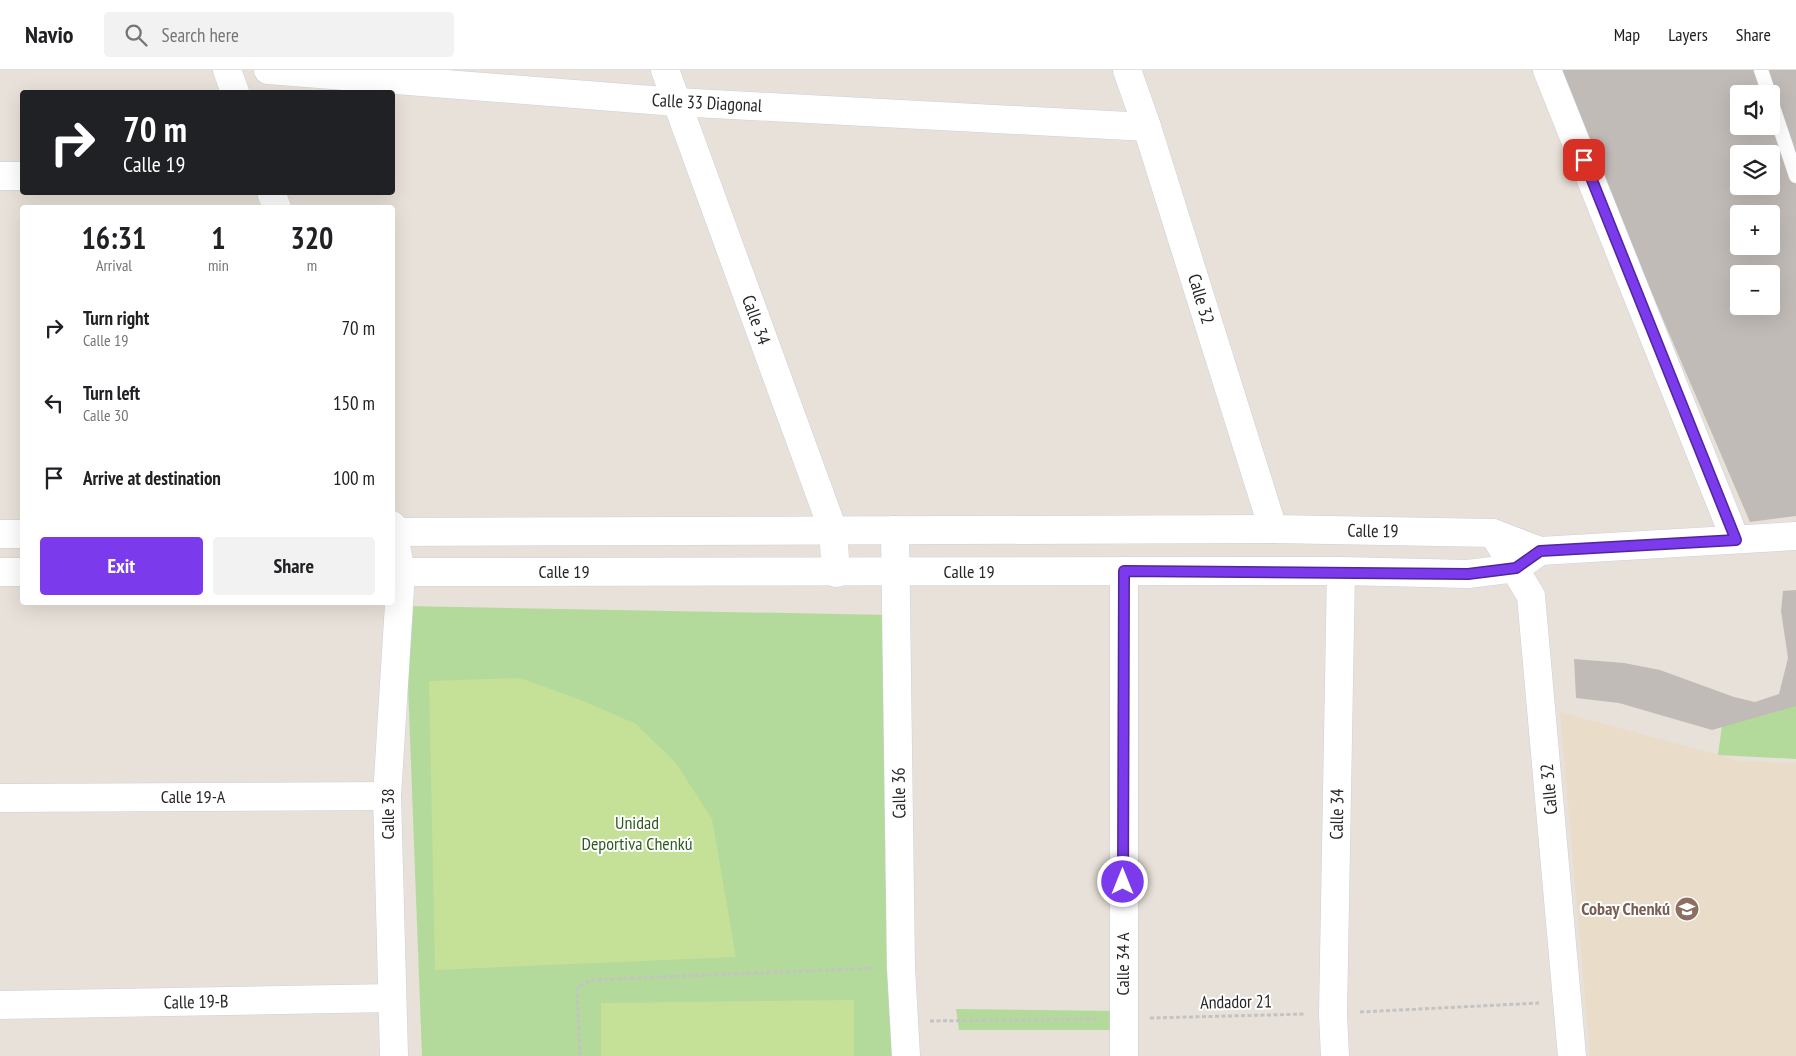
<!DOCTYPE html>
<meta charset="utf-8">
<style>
body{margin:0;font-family:"PT Sans Narrow",sans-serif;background:#f2f2f2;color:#202124;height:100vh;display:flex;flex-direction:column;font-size:19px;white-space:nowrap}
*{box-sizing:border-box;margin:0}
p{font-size:16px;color:#757577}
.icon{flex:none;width:28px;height:28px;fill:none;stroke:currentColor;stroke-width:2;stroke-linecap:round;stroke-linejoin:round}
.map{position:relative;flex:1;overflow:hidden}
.drawer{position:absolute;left:20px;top:135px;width:375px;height:400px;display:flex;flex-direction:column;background:#fff;border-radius:5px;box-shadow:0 5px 20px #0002}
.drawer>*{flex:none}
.guide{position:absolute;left:20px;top:20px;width:375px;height:105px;border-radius:5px;box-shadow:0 5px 20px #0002;background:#202124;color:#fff;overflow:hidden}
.fabs{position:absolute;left:1730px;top:15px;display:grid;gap:10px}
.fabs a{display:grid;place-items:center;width:50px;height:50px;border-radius:5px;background:#fff;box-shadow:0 5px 20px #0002;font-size:25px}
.pin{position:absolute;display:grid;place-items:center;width:42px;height:42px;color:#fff;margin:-21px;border-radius:10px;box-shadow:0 2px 8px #0006}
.me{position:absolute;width:55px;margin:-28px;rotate:0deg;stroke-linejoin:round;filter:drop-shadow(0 0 4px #0008)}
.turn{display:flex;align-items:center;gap:18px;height:105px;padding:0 20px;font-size:22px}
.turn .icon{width:65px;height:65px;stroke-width:2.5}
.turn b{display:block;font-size:35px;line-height:42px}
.eta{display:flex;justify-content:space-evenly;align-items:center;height:85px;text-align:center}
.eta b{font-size:30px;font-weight:700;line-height:35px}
.button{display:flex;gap:10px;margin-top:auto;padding:10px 20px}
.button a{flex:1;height:58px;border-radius:5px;background:#7c3aed;color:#fff;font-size:20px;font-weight:700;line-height:58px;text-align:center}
.button a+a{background:#f2f2f2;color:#202124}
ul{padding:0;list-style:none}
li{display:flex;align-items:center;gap:15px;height:75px;padding:0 20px}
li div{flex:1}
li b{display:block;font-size:19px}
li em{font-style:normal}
header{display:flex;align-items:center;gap:30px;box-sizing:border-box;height:70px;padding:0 25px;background:#fff;border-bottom:1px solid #e0e0e0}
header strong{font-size:24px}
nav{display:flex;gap:28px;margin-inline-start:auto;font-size:18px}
.search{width:350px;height:45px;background:#f2f2f2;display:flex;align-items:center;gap:12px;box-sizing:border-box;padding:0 18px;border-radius:5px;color:#757577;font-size:19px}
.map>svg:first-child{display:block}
.education{fill:#e9ddca}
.green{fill:#b3da9a}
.pitch{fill:#c5e097}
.building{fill:#c0bbb6;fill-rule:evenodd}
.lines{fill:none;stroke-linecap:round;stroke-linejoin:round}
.service-casing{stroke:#ccd0da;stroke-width:15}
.minor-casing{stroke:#ccd0da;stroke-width:29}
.secondary-casing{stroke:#ccd0da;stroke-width:29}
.path{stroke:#c3c3c3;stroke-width:3;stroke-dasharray:4 2.5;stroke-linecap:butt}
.service{stroke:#fff;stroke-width:14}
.minor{stroke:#fff;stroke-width:28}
.secondary{stroke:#fff;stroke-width:28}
.route-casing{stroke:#51269a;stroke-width:12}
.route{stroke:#7c3aed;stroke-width:9}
.labels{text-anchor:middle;stroke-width:4;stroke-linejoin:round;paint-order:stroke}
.street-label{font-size:18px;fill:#272727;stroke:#fff}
.park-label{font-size:18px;fill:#2f5b20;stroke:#fff}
.education-label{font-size:18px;font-weight:bold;fill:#785e54;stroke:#fff;text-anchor:end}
</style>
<header>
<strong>Navio</strong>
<div class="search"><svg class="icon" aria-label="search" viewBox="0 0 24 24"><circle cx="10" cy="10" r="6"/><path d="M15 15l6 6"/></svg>Search here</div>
<nav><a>Map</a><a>Layers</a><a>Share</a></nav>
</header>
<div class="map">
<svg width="1796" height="986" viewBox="0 0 1796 986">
<rect width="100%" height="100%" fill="#e8e1d9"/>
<path class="education" d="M1560,642L1741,691L1796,693V986H1590Z"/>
<g class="green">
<path d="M405,536L890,545L903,986H422Z"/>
<path d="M1796,635V689L1718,685L1722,656Z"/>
<path d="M956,939L1119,941L1123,960H959Z"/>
</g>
<g class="pitch">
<path d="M520,608L581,630L636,654L676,693L712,749L736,887L435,900L429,611Z"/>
<path d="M854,930V986H601V933Z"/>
</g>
<g class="building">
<path d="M1556,0H1796V446L1750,452ZM1739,24H1771V56H1739ZM1739,84H1771V116H1739ZM1739,144H1771V176H1739ZM1739,204H1771V236H1739Z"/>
<path d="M1796,520V636L1712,660L1619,633L1576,628L1574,589L1624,593L1660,600L1734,627L1755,632L1779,624L1788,588L1781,541L1783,521Z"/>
</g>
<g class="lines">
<defs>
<g id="service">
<path d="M1761,0L1769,24"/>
<path d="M1771,31L1796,106"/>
</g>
<g id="minor">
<path d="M227,0L235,22"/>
<path d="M268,0L676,32L1147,57"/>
<path d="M665,0L833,460L836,503"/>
<path d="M1127,0L1147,57L1273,459"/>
<path d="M1547,0L1735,469"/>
<path d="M0,106H22"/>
<path d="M271,122L277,138"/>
<path d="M392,455L401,502L387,726L394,986"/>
<path d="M895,460L901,897L906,986"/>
<path d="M1493,463L1531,526L1572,986"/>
<path d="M1124,501V986"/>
<path d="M0,728L387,726"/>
<path d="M0,935L392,928"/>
<path d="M1335,986L1333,944L1341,501"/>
</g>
<g id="secondary">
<path d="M392,462L1273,459L1493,463L1540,481L1796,466"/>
<path d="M0,464H22"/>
<path d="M0,502H22"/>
<path d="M392,502L1341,501L1468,504L1516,498L1540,481"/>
</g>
</defs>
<use href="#service" class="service-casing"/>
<use href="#minor" class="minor-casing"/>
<use href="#secondary" class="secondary-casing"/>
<g class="path">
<path d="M1360,942L1539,933"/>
<path d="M1150,948L1306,944"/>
<path d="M930,951L1097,949"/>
<path d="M580,986L577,918L590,910L874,898"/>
</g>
<use href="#service" class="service"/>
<use href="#minor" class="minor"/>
<use href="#secondary" class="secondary"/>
</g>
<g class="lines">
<defs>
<path id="route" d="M1123,812L1124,501L1468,504L1516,498L1540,481L1736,470L1584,90"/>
</defs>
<use href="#route" class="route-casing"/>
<use href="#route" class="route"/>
</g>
<defs>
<symbol id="school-disc" viewBox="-11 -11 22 22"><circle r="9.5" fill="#8d6e63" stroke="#fff"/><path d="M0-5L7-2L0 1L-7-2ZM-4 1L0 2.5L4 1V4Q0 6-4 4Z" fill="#fff"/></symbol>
</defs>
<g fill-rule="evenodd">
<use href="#school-disc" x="1673" y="825" width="28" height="28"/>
</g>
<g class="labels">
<g class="street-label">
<text transform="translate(707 33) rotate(3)" y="6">Calle 33 Diagonal</text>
<text transform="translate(1201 229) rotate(73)" y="6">Calle 32</text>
<text transform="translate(756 250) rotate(70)" y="6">Calle 34</text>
<text transform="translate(1373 461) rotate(1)" y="6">Calle 19</text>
<text x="564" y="508">Calle 19</text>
<text x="969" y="508">Calle 19</text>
<text transform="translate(1549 719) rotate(-95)" y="6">Calle 32</text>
<text transform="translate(899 723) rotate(-91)" y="6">Calle 36</text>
<text x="193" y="733">Calle 19-A</text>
<text transform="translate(388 744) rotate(-90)" y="6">Calle 38</text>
<text transform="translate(1337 744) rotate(-89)" y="6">Calle 34</text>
<text transform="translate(1123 894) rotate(-90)" y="6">Calle 34 A</text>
<text transform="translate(196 932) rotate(-1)" y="6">Calle 19-B</text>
<text transform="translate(1236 932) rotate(-1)" y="6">Andador 21</text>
</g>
<g class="park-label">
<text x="637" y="759">Unidad<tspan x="637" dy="21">Deportiva Chenkú</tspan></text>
</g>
<g class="education-label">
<text x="1670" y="845">Cobay Chenkú</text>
</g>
</g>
</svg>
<div class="fabs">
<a><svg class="icon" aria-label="sound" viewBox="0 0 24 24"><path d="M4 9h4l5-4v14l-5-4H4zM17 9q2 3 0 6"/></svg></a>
<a><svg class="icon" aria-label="layers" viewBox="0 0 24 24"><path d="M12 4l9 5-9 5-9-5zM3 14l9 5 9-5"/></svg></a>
<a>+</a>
<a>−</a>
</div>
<div class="pin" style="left:1584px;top:90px;background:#d93025"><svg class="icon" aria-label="arrive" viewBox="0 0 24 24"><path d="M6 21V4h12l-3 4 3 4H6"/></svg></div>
<svg class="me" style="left:1123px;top:812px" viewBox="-20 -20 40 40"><circle r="17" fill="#7c3aed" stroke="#fff" stroke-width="3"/><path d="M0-11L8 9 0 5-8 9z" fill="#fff"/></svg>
<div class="guide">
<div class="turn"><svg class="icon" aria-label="right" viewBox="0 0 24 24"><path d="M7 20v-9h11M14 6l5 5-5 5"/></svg><div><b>70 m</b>Calle 19</div></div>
</div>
<section class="drawer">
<div class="eta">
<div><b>16:31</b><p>Arrival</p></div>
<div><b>1</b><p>min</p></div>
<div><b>320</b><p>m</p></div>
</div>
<ul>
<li><svg class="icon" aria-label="right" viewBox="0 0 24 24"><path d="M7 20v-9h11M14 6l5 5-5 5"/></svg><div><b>Turn right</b><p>Calle 19</p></div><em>70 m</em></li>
<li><svg class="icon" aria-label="left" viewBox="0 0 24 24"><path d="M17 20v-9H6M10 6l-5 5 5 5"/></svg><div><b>Turn left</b><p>Calle 30</p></div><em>150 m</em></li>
<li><svg class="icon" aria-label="arrive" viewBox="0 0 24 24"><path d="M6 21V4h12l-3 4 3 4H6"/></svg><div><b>Arrive at destination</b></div><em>100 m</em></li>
</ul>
<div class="button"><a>Exit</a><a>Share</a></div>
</section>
</div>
